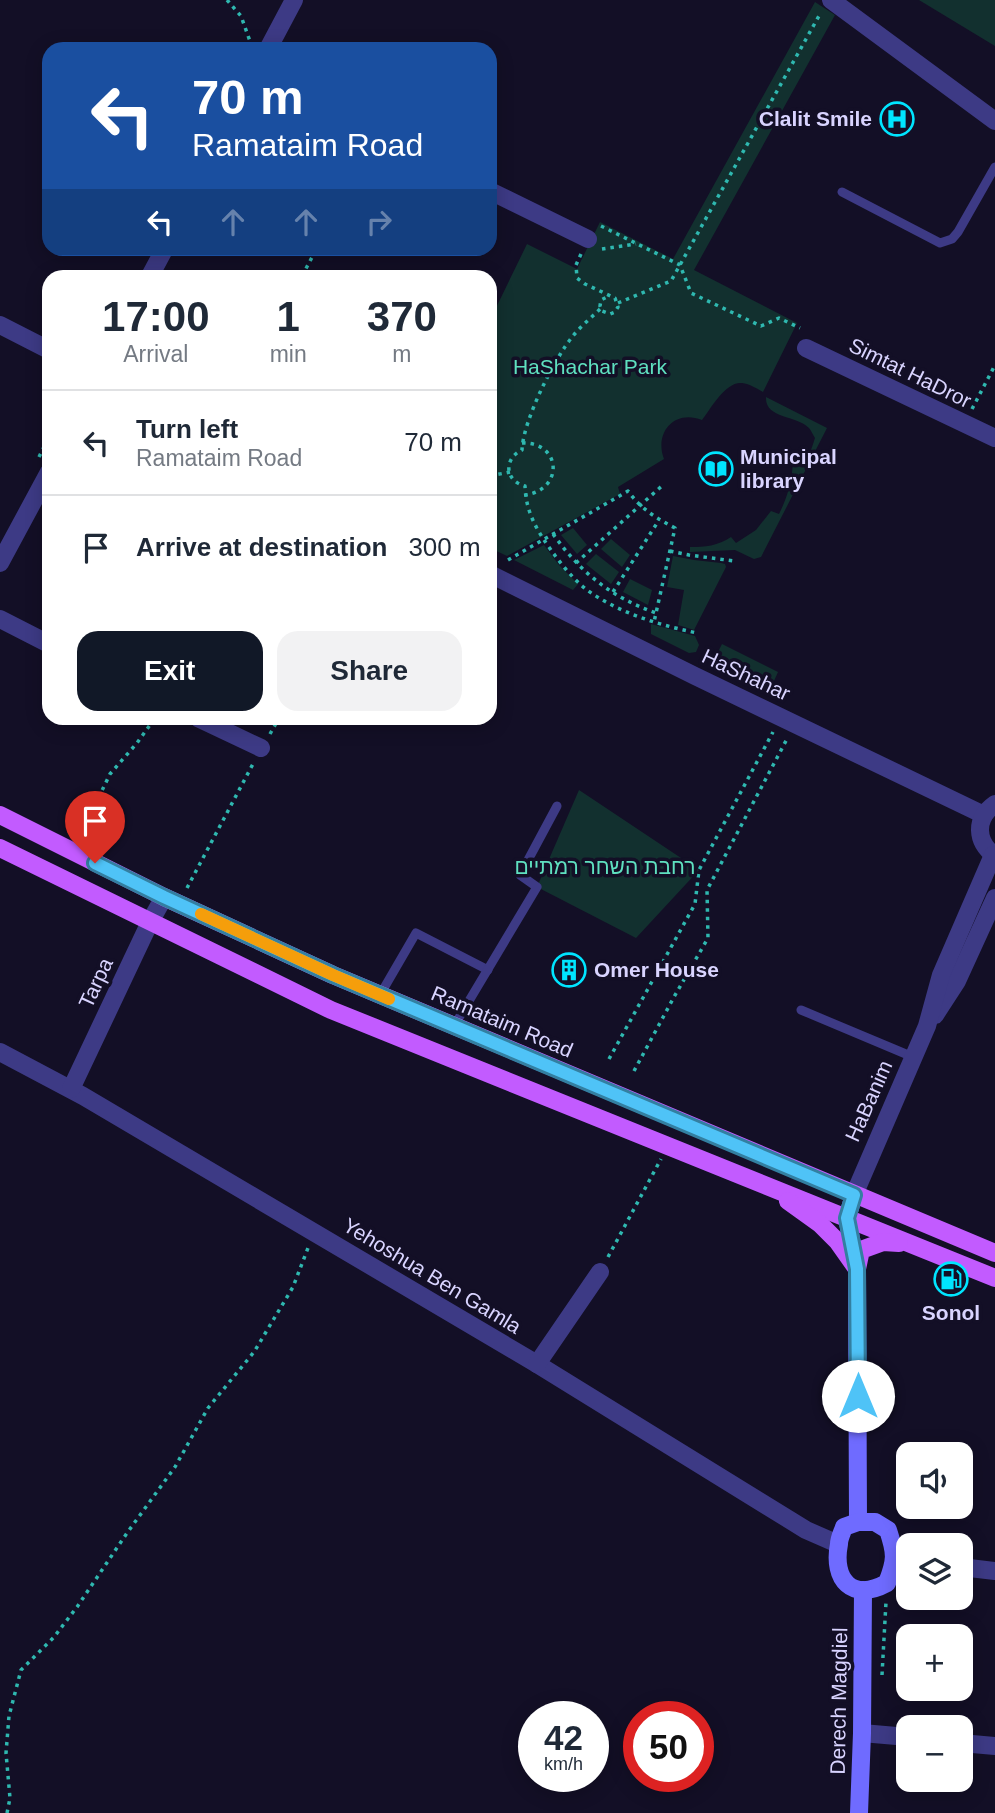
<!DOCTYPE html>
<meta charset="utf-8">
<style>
body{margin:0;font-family:Arial,"Noto Sans Hebrew",sans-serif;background:#f2f2f3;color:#1f2937;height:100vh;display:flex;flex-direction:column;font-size:26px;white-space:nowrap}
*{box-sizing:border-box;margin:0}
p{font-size:23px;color:#747a83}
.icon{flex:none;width:38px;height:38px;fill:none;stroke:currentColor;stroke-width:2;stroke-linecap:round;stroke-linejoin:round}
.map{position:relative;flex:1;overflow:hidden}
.panel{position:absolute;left:42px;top:270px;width:455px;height:455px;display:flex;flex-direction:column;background:#fff;border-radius:21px;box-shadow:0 4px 18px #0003}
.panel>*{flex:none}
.banner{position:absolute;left:42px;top:42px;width:455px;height:214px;border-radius:21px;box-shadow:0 4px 18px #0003;background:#1a4fa0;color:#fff;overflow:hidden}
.controls{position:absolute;left:896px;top:1442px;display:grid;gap:14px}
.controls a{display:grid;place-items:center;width:77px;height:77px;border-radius:14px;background:#fff;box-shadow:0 4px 18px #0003;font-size:35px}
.speed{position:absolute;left:518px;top:1701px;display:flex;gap:14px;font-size:35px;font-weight:700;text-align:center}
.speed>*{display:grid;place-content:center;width:91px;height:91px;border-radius:50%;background:#fff;box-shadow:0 4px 18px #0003;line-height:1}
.speed small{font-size:18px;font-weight:400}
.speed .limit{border:10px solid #d22;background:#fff;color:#111}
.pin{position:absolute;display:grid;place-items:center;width:60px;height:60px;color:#fff;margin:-72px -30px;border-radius:50% 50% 50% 0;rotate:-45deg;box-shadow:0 0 7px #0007}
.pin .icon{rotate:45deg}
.me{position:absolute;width:77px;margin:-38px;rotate:0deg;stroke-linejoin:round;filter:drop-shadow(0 0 5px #0008)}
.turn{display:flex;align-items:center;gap:24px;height:147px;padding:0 35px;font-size:32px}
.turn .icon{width:91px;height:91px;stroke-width:2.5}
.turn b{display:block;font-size:49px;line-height:60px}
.lanes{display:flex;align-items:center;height:66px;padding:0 35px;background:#0003;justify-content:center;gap:35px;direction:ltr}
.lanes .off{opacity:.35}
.eta{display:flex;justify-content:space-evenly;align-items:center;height:119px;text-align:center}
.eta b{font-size:42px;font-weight:700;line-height:49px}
.action{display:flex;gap:14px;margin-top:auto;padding:14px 35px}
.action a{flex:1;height:80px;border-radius:21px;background:#111827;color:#fff;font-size:28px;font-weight:700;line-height:80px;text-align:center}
.action a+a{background:#f2f2f3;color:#1f2937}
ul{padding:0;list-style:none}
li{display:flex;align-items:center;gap:21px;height:105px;padding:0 35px;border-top:2px solid #e0e1e3}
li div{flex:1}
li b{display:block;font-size:26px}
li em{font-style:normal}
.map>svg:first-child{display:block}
.green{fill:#12302f}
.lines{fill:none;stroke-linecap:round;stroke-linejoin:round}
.path{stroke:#2fb8b0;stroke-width:3.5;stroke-dasharray:3.5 5;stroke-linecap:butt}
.service{stroke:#3d3a85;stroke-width:9}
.minor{stroke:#3d3a85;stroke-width:18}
.tertiary{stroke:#3d3a85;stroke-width:18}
.secondary{stroke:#6f6bff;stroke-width:18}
.primary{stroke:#c25bff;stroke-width:18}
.route-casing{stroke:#337fa1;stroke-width:18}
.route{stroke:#4fc3f7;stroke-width:12}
.slow{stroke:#f59e0b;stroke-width:12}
.labels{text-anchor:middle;stroke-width:7;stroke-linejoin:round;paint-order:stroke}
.poi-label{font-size:21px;font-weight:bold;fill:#d9d4ff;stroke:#130f26;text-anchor:start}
.park-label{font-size:21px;fill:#5fe0c0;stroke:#130f26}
.street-label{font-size:21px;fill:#d9d4ff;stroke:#130f26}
</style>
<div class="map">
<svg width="995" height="1813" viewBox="0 0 995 1813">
<rect width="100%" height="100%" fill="#130f26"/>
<g class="green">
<path d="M919,0H995V46Z"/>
<path d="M815,2L835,15L694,270L797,323L763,392C756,388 750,384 742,383C726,381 711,408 702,420C674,409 654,433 664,459L618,487L620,494L507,556L490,548V320L527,244L577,269L600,222L673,259Z"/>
<path d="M766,397L827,428L761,557L754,559L735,550L690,552V547C705,547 718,546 731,537L736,543L756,530L771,511L779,514C788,496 792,481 793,461C809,463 811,450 815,438C813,435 811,430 809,428C796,415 765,419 766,397Z"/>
<path d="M573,528L587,545L577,554L561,535Z"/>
<path d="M611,539L630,555L622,567L601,549Z"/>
<path d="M544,545L559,565L578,584L573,590L514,560Z"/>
<path d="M596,554L619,572L611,584L586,564Z"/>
<path d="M673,556L694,560L721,563L725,564L726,567L694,630L678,625L684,590L667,587Z"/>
<path d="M630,579L652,590L648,605L623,592Z"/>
<path d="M651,624L695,636L699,645L696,652L689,653L651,634Z"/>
<path d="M722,644L778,672L770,690L765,692L716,668L712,664Z"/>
<path d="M579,790L699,870L636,938L537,887Z"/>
</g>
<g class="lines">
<g class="path">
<path d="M227,0L241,16L251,44"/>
<path d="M601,226L680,265L691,293L761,326L779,318L800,328"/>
<path d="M602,249L636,244"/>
<path d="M581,254L576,265L577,278L585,284L615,298L618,307L615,312L610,314L602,311L600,306L601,300L609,296"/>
<path d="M302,276L317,248"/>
<path d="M618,303L671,281L820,14"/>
<path d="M600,309C591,318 581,326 573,336C554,359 523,421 522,450C503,459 505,481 525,486C526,512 536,529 551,550C561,564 573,579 587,590C619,613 659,625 697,633"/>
<path d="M972,409L995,365"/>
<path d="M522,443C562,442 564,490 525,495"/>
<path d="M39,457L49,437"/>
<path d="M490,476L510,472"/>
<path d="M553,534C581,573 611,597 656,613"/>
<path d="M670,551L689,555L734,561"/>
<path d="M508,560L628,491C641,509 656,518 675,528L654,622"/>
<path d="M576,563L664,484"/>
<path d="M613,592L659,520"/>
<path d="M270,734L279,718"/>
<path d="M80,836L110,774L137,743L155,718"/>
<path d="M187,888L254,762"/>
<path d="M609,1059L695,904L699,870L773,732"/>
<path d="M634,1071L674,997L708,938L707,890L788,737"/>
<path d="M608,1257L661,1159"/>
<path d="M882,1675L886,1602"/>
<path d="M7,1813L10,1798L6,1753L9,1716L21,1670L54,1637L77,1607L127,1533L175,1467L208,1408L254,1352L293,1287L308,1248"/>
</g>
<g class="service">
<path d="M842,192L940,243L952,239L958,232L995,167"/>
<path d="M380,995L416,933L488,970"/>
<path d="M801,1010L913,1057"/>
<path d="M454,1026L537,887L520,875L557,806"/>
</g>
<g class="minor">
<path d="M831,0L995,121"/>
<path d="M268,49L294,0"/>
<path d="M490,191L588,239"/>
<path d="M150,276L165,248"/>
<path d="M0,325L49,350"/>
<path d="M806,348L995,438"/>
<path d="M0,563L49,472"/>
<path d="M490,574L695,676L984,815"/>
<path d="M0,619L49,644"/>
<path d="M198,718L261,748"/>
<path d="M0,1052L83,1096L537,1364L806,1530L838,1544"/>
<path d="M71,1089L150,922L164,897"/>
<path d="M537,1364L600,1272"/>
<path d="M961,1567L995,1571"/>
<path d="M862,1733L908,1737"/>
<path d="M961,1743L995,1746"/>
</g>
<g class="tertiary">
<path d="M995,804C974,819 976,842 995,856"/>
<path d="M935,1015L957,981L995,898"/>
<path d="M854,1195L927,1026L941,975L993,855"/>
</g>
<g class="secondary">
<path d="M854,1195L847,1218L857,1269L858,1522"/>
<path d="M858,1522H875L888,1530C896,1554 896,1560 887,1583C852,1602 832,1580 839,1544C839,1538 842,1533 844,1527Z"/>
<path d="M859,1813L862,1733L863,1590"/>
</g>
<g class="primary">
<path d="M0,815L164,897L333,975L995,1253"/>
<path d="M0,848L331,1010L995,1278"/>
<path d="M788,1201L820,1224L838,1242L857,1269"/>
<path d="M857,1269L861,1250L883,1242L899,1243"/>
</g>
</g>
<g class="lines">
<defs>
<path id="route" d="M95,863L164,897L333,975L854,1195L847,1218L857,1269L858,1396"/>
</defs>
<use href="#route" class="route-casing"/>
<use href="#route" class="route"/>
<path class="slow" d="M201,914L333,975L389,999"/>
</g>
<defs>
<symbol id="hospital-ring" viewBox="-11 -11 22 22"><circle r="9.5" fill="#130f26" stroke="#00e5ff" stroke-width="1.5"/><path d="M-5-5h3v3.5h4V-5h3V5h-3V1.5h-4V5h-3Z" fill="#00e5ff"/></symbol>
<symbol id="library-ring" viewBox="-11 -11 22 22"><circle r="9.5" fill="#130f26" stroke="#00e5ff" stroke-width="1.5"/><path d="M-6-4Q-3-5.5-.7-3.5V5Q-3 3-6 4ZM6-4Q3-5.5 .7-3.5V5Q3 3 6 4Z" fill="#00e5ff"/></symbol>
<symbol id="building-ring" viewBox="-11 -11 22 22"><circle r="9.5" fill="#130f26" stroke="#00e5ff" stroke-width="1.5"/><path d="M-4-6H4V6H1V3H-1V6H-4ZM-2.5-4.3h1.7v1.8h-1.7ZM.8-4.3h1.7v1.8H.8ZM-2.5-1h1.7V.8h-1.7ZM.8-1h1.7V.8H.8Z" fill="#00e5ff"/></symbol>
<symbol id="fuel-ring" viewBox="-11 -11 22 22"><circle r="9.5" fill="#130f26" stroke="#00e5ff" stroke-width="1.5"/><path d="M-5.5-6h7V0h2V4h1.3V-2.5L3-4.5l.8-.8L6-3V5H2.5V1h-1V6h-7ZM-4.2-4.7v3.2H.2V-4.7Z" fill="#00e5ff"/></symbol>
</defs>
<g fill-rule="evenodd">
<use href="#hospital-ring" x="878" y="100" width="38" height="38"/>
<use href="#library-ring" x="697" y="450" width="38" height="38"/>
<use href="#building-ring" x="550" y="951" width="38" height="38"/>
<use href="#fuel-ring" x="932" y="1260" width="38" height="38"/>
</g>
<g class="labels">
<g class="poi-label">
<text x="872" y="126" text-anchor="end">Clalit Smile</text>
<text x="740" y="464">Municipal<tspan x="740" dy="24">library</tspan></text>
<text x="594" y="977">Omer House</text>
<text x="951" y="1320" text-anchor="middle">Sonol</text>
</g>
<g class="park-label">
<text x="590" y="374">HaShachar Park</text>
<text x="605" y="874">רחבת השחר רמתיים</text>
</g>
<g class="street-label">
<text transform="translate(910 373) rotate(26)" y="7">Simtat HaDror</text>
<text transform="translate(746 675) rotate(25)" y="7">HaShahar</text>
<text transform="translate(96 983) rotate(-65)" y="7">Tarpa</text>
<text transform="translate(502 1022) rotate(23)" y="7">Ramataim Road</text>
<text transform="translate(869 1101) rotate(-66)" y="7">HaBanim</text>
<text transform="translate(432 1276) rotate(31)" y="7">Yehoshua Ben Gamla</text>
<text transform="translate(839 1701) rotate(-89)" y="7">Derech Magdiel</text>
</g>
</g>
</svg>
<div class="controls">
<a><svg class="icon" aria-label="sound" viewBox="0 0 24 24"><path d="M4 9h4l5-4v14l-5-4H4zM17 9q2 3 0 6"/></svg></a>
<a><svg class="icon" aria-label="layers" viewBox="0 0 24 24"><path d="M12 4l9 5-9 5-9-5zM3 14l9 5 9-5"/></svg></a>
<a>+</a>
<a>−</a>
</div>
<div class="speed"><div>42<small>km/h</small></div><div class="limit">50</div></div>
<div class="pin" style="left:95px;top:863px;background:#d93025"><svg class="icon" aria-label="arrive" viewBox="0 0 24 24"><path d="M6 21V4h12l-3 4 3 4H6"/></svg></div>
<svg class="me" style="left:858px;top:1396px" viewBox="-20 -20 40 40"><circle r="19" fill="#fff"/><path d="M0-13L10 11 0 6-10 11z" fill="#4fc3f7"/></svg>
<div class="banner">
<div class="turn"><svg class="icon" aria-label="left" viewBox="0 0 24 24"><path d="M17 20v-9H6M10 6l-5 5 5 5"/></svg><div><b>70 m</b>Ramataim Road</div></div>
<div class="lanes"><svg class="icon" aria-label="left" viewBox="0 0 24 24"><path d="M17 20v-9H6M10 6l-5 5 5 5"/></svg><svg class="icon off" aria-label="ahead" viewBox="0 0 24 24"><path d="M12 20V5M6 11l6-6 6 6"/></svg><svg class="icon off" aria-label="ahead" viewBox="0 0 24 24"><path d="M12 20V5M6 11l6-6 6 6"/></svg><svg class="icon off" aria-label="right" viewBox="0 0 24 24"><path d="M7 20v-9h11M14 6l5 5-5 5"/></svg></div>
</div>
<section class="panel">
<div class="eta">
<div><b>17:00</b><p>Arrival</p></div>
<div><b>1</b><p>min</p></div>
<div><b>370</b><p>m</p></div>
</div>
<ul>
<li><svg class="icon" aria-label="left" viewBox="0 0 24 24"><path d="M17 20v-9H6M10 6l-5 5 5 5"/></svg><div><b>Turn left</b><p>Ramataim Road</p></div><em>70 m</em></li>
<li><svg class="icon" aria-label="arrive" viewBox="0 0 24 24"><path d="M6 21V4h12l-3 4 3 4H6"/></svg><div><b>Arrive at destination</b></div><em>300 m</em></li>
</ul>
<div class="action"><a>Exit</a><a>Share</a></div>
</section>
</div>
